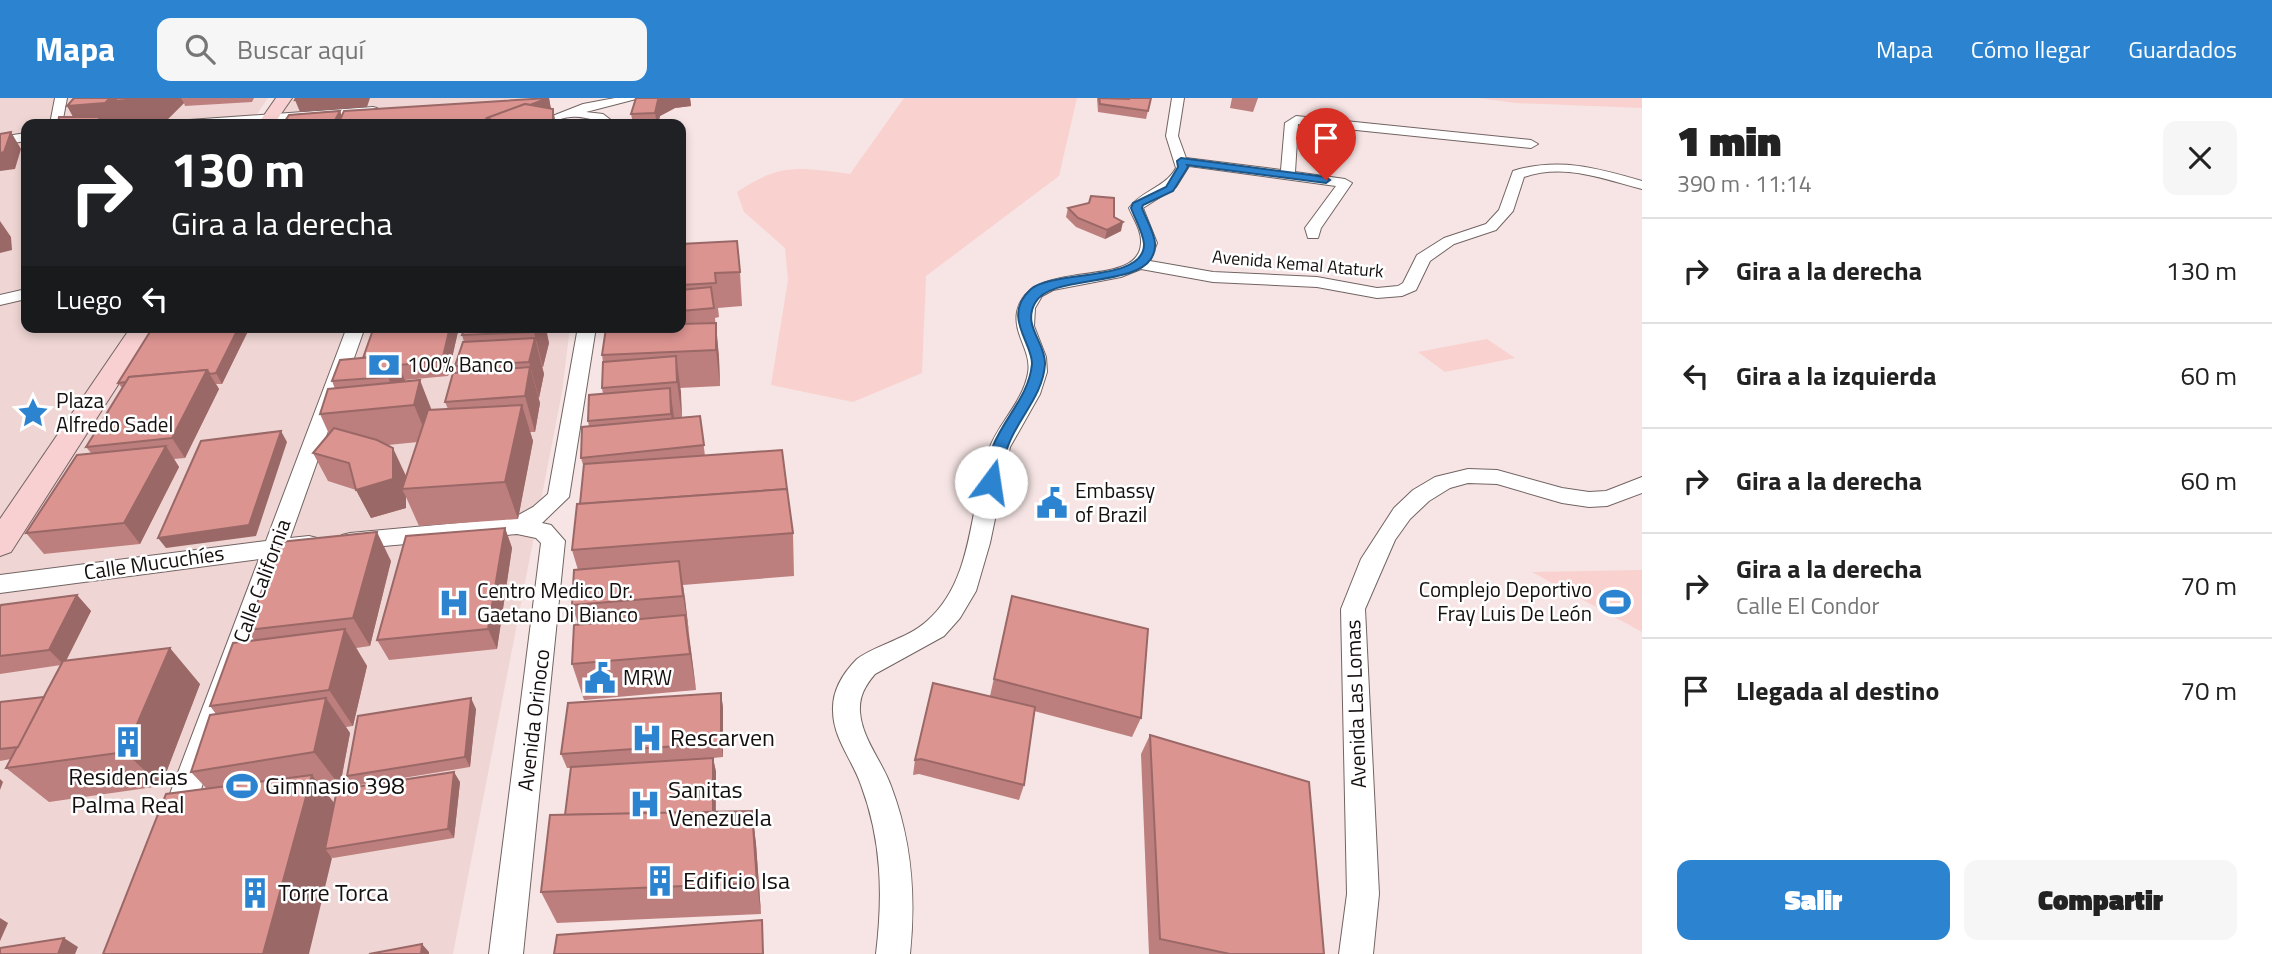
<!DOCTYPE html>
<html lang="es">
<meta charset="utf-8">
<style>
body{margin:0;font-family:"Titillium Web",sans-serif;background:#f6f6f6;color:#222;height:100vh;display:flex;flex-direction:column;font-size:26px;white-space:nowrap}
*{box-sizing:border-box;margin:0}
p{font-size:23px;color:#767676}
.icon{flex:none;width:38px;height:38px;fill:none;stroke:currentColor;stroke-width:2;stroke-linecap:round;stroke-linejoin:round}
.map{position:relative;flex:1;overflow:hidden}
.sheet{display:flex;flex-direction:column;background:#fff;width:630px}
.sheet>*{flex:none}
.banner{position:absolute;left:21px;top:21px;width:665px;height:214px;border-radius:14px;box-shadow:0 4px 10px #0003;background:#202124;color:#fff;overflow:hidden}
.pin{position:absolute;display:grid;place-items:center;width:60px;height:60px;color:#fff;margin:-72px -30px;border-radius:50% 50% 50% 0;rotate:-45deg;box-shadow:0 0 7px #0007}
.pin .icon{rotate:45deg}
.me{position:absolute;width:77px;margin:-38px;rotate:14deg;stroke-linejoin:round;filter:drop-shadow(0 0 5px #0008)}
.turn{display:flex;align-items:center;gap:24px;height:147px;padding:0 35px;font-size:32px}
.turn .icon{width:91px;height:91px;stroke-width:2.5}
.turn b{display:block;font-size:49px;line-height:60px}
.then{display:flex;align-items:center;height:66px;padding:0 35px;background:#0003;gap:14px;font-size:26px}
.round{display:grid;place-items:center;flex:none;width:74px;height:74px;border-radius:14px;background:#f6f6f6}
.summary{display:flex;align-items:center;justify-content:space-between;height:119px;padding:0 35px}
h1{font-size:42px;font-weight:800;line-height:52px}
.action{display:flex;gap:14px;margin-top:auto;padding:14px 35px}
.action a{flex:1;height:80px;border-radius:14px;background:#2c84d1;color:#fff;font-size:28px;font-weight:800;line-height:80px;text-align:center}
.action a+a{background:#f6f6f6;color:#222}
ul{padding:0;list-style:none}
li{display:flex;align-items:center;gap:21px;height:105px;padding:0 35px;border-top:2px solid #e0e0e0}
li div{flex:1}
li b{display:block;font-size:26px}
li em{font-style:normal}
header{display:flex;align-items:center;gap:42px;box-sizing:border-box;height:98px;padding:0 35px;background:#2c84d1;color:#fff}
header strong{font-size:33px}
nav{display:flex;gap:38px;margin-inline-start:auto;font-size:24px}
.search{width:490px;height:63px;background:#f6f6f6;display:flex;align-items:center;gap:18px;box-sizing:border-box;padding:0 24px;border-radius:14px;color:#767676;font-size:26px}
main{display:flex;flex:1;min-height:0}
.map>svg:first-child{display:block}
.built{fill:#efd6d4}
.green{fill:#f9d1cf}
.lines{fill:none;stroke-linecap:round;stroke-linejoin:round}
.street-casing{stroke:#726463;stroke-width:2}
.secondary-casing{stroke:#726463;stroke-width:2}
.street{fill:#fff;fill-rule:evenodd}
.secondary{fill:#f9d0d1;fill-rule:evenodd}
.wall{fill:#bd7f7d;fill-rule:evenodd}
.shaded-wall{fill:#9a6866}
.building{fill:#dc9491;stroke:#9a6866;stroke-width:2}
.route{fill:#2c84d1;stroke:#1d5688;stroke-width:2}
.labels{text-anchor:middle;stroke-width:5;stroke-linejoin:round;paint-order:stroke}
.far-street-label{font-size:18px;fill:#150f0f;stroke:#fff}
.poi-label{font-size:21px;fill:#150f0f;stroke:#fff;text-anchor:start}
.street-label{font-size:21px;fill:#150f0f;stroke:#fff}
.near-poi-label{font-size:24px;fill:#150f0f;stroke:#fff;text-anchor:start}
</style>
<header>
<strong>Mapa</strong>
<div class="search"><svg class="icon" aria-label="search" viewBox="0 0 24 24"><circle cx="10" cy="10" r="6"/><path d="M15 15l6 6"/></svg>Buscar aquí</div>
<nav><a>Mapa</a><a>Cómo llegar</a><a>Guardados</a></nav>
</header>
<main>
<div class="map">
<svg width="1642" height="856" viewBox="0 0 1642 856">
<rect width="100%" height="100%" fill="#f6e5e4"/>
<g class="built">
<path d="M0,0H268L250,26H26V229H570L562,294L453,856H0Z"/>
<path d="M288,0H536L289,19L280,17Z"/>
</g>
<g class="green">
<path d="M904,0H1077L1059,78L926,178L922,275L853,304L771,287L788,182L785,150L744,114L737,94C781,64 801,70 850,76Z"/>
<path d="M1479,0H1642V10L1515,5Z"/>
<path d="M1487,241L1515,260L1445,274L1418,254Z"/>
<path d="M1642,471V534L1532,474L1640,472Z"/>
</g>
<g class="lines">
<defs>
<g id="street">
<path d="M55,0H67L62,26H50Z"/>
<path d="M615,0H640L586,14L603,16L616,26C601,26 586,17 571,19C557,20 551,27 532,26L583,6Z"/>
<path d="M1172,0H1184L1178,38L1186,60L1281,72L1285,25L1296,18L1531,42L1538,46L1531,50L1298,26L1295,74L1345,81L1352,85L1321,130L1318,140H1308L1305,130L1336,88L1189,68L1176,89L1143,110L1157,145L1150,163L1213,174L1317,179L1377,190L1398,188L1403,185L1417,157L1444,140L1486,126L1499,112L1513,73C1558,59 1598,70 1642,83V91C1603,81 1565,65 1524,79L1513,113L1496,132L1454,146L1430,163L1416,192L1402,198L1377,200L1317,189L1213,184L1141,171L1121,179L1053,192L1042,198L1035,210L1034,228L1046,259L1047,274L1040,296L1010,349L990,445L976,493L960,520L944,538L875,576C865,588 859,598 860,614C862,641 882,663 891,688C912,743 916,798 910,856H876C883,798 882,743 861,687C853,663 833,640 833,613C832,593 843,575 857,561C878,546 907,541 927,523C975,481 969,407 989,351C999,324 1023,304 1028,275C1032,253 1013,237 1017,214C1028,157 1139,194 1141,145C1142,133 1133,120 1129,110C1142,92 1165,90 1176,70L1166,38Z"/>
<path d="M373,9L377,10V16L238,26H183L189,22Z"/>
<path d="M26,35V43L0,47V39Z"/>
<path d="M26,191V201L0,207V197Z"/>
<path d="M347,229H365L290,440L309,438L317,440L321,446L317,452L284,458L190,722L186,732L175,736L164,732L160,722L259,461L0,495V477L266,443Z"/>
<path d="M578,229H596L569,399L542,425L551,427L565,443L523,856H489L541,445L536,440L517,436L350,451L342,449L338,443L342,437L350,435L513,420L533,409L548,396Z"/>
<path d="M1468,371L1497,372L1562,390L1589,394L1606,393L1642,379V395L1607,408L1589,409L1562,405L1497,386L1468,385L1450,390L1429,403L1410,421L1395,442L1365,511L1379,796L1373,856H1339L1347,796L1341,511L1361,461L1394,410L1413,392L1435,379Z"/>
</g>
<g id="secondary">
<path d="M276,0H292L274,26H258Z"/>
<path d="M131,229H155L11,454L0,458V421Z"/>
</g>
</defs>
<use href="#street" class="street-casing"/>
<use href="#secondary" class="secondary-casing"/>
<use href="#street" class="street"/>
<use href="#secondary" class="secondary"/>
</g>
<g class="wall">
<path d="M74,0H254L252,4L185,8L184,5L167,22L126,26L123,21L119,26H58L73,19Z"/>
<path d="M549,0L551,11L556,26H283L340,13L342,18Z"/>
<path d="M636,0H690L691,8L675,10L660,18L658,26H633L631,16Z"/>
<path d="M1097,0H1151L1146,21L1098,14Z"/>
<path d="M1231,0H1258L1253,14L1230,10L1232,0Z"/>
<path d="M1068,110L1114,119L1121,133L1105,141L1076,129L1066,119Z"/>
<path d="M681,146L740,174L742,208L718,210L719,219L715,220L719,260L720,288L680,290L682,319L700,318L705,358L793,435L794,478L683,487L696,592L584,602L572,566L578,526L572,507L578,472L572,452L580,406L584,370L581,360L589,329L588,323L603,296L602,290L603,264L602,257L681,229Z"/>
<path d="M153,229H250L222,286H216L219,291L185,360L174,361L179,369L140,446L44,456L26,435L91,355L86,349L122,290L118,285Z"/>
<path d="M374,229H459L448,278L405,282L432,312L448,311L445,304L457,275L455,268L464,244L462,237L465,229H553L552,234H547L549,245L543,269H542L544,276L539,300H538L540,305L535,334H530L533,343L518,421L419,428L406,399V410L371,420L356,392L328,383L313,355L329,336L320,316L335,291L332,283L363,260ZM418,344L406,380V378L388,347Z"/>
<path d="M505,430L512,450L497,551L389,562L377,542Z"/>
<path d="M391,463L370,548L356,550L367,568L353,628L346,629L350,635L340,688L323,691L334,706L460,684L454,740L333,760L207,691L191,674L216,616L210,608L254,542L247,532Z"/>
<path d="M77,497L91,513L66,562L200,586L161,688L49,704L6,670L11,661L0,663V604L44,599L61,567L0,576V509Z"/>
<path d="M1012,498L1141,620L1132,639L1034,613L1024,687L1019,702L919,676L913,677L915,662L990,598Z"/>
<path d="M721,595L723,610V659L713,660L716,674V714L752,713L756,746L761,816L557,825L541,794L565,717L571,670H567L561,656Z"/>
<path d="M476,611L470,669L354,688L347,678Z"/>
<path d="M1150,637L1324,856H1149L1141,656Z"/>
</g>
<g class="shaded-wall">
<path d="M110,0H181L184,5L167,22L126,26L123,21L119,26H77L67,8Z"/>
<path d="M319,0H370L367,9L300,14L295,2Z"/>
<path d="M549,0L551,12L489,21Z"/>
<path d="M662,0H690L691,8L675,10L660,18L658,26H657L655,15L658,2Z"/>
<path d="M553,11L556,26H547Z"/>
<path d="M340,13L344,26H333Z"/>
<path d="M487,22L488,26H476Z"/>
<path d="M11,34L21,51L15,71L0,73V55Z"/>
<path d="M0,123L11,139L12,152L0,155Z"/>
<path d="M1123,124L1121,133L1105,141L1107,132Z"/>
<path d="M716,225L719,260L720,288L716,252Z"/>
<path d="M239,229H250L222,286L216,275Z"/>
<path d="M450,229H459L448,278L442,263Z"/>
<path d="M535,229H545L549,245L543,269L534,234Z"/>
<path d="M535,240L544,276L539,300L529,264Z"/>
<path d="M395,257L409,293L400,308L388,279Z"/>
<path d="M676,258L681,294L682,320L677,284Z"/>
<path d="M530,269L540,305L535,334L525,298Z"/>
<path d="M207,272L219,291L185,360L172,340Z"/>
<path d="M420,282L434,318L429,343L414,307Z"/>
<path d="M670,290L675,327L676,353L671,316Z"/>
<path d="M522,307L533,343L518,421L505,384Z"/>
<path d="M281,333L287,344L256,438L166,450L158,440Z"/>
<path d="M166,348L179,369L140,446L124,425Z"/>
<path d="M393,350L406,378V391H402L406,399V410L371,420L356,392Z"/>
<path d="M505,430L512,450L497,551L488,531Z"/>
<path d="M377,434L391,463L370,548L353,520Z"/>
<path d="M679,463L685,500L689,535L683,498Z"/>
<path d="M77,497L91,513L64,567L49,552Z"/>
<path d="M685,517L691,553L696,592L690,556Z"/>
<path d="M345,531L367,568L353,628L329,592Z"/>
<path d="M170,550L200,586L161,688L125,654Z"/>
<path d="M721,595L723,610V659L721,645Z"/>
<path d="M326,600L350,635L340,688L314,654Z"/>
<path d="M471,600L476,611L470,669L465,659Z"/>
<path d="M713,660L716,674L715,729L713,715Z"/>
<path d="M454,674L460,684L454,740L448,731Z"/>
<path d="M312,677L343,716L325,751L332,760L309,856H263Z"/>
<path d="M0,681L3,684L0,692Z"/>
<path d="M752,713L756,746L761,816L757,785Z"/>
<path d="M0,820L8,825L0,843Z"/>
<path d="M64,840L78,849L75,856H58Z"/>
<path d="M422,846L429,854V856H421Z"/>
</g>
<g class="building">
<path d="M74,0H110L105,5L67,8Z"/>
<path d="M117,0H151L114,3Z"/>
<path d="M296,0H319L295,2Z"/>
<path d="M548,0L530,7L525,6L487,20V22L476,26H338L344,13Z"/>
<path d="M636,0H662L658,2L655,15L631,16Z"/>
<path d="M1099,0L1129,1L1130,0H1151L1148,13L1100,6Z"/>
<path d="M525,6L553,11V24L547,26H500L487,20Z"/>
<path d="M340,13L333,26H283L289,17Z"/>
<path d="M59,19H100L96,26H58Z"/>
<path d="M11,34L4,54L0,55V36Z"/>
<path d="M1091,98L1114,100V119L1123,124L1107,132L1078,120L1068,110L1089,105Z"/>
<path d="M737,143L740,174L715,175L716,185L681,187V146Z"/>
<path d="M711,189L714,210L681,213V192Z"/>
<path d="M716,225V252L602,257L606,230L681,229V226Z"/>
<path d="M153,229H239L216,275L210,276L207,272L129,279L126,284L118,285Z"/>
<path d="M374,229H450L442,263L399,267L395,257L363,260Z"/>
<path d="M465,229H535L534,234L462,237Z"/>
<path d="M535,240L529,264L455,268L463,244Z"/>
<path d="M395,257L388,279L332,283L340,262Z"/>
<path d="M676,258L677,284L602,290L603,264Z"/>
<path d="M530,269L525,298L445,304L453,275Z"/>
<path d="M207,272L172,340L86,349L129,279Z"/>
<path d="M420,282L414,307L320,316L328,291Z"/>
<path d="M670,290L671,316L588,323L589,297Z"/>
<path d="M522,307L505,384L402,391L428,312Z"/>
<path d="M700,318L704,347L581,360L582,329Z"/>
<path d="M334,330L377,342L393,350V381L356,392L349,365L313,355Z"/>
<path d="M281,333L249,427L158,440L201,343Z"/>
<path d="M166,348L124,425L26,435L77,357Z"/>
<path d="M782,352L787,391L580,406L584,366Z"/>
<path d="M787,391L793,435L572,452L577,406Z"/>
<path d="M505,430L488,531L377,542L406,438Z"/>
<path d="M377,434L353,520L247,532L280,444Z"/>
<path d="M679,463L683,498L572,507L574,472Z"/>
<path d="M77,497L49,552L0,558V509L1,507Z"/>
<path d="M1012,498L1148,531L1141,620L994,581Z"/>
<path d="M685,517L690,556L572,566L574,527Z"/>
<path d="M345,531L329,592L210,608L233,545Z"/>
<path d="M170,550L125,654L6,670L63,563Z"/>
<path d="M933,585L1035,609L1024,687L921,661L915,662Z"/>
<path d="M721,595V645L561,656L568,605Z"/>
<path d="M44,599L18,649L0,651V604Z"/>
<path d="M326,600L314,654L191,674L210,617Z"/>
<path d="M471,600L465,659L347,678L358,618Z"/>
<path d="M1150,637L1309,684L1324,856H1230L1160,841Z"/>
<path d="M713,660V714L565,717L571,669Z"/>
<path d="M454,674L448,731L325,751L337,692Z"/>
<path d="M312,677L263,856H103L166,696Z"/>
<path d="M752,713L757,785L541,794L550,717Z"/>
<path d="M762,822L763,856H554L557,837Z"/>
<path d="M64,840L58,856H0V850Z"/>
<path d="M422,846L421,856H369Z"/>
</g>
<path class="route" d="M1181,60L1326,79L1330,82L1326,85L1187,67L1188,69L1173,93L1143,107L1142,110C1146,121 1154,134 1155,145C1158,194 1053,172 1035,205C1022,228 1046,245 1045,266C1043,298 1018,320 1008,348C1003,359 1002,373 999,384L991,390L986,388L983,384C987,373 989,359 993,348C1004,320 1029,298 1032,266C1033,245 1001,218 1031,191C1054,172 1145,184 1144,146C1143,134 1135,121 1131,110L1133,105L1166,89L1178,69L1177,63Z"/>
<defs>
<symbol id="bank-bare" viewBox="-9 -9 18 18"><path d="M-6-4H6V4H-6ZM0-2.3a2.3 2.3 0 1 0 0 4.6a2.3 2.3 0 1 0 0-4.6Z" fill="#2c84d1" stroke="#fff" stroke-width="2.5" paint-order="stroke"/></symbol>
<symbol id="sight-bare" viewBox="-9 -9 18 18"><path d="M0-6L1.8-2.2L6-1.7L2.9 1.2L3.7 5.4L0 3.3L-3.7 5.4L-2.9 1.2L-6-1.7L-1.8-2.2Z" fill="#2c84d1" stroke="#fff" stroke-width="2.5" paint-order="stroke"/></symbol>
<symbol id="civic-bare" viewBox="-9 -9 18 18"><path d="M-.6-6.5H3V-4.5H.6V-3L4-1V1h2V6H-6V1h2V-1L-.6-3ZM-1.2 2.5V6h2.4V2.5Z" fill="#2c84d1" stroke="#fff" stroke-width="2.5" paint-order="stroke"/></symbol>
<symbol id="stadium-bare" viewBox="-9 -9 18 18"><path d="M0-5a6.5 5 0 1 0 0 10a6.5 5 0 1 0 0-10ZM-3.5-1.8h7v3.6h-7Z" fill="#2c84d1" stroke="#fff" stroke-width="2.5" paint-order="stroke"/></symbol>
<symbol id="hospital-bare" viewBox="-9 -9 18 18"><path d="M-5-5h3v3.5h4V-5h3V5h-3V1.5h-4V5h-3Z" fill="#2c84d1" stroke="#fff" stroke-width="2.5" paint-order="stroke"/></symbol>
<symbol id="building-bare" viewBox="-9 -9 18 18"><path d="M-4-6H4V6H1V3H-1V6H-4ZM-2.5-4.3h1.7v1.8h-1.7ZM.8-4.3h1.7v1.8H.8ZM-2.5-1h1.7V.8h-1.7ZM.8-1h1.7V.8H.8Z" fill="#2c84d1" stroke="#fff" stroke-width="2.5" paint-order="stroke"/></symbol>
</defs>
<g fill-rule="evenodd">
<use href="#bank-bare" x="362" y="245" width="44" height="44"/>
<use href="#sight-bare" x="11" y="293" width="44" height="44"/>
<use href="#civic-bare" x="1030" y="383" width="44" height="44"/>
<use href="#stadium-bare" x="1593" y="482" width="44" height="44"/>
<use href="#hospital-bare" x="432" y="483" width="44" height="44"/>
<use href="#civic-bare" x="578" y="558" width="44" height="44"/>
<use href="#hospital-bare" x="625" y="618" width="44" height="44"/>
<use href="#building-bare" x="106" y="622" width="44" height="44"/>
<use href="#stadium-bare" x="220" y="666" width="44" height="44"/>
<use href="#hospital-bare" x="623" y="684" width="44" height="44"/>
<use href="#building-bare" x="638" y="761" width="44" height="44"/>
<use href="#building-bare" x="233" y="773" width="44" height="44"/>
</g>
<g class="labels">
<g class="far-street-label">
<text transform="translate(1298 166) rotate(5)" y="6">Avenida Kemal Ataturk</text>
</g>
<g class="poi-label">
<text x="407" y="274">100% Banco</text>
<text x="56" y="310">Plaza<tspan x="56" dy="24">Alfredo Sadel</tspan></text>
<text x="1075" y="400">Embassy<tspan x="1075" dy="24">of Brazil</tspan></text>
<text x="1592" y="499" text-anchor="end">Complejo Deportivo<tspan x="1592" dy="24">Fray Luis De León</tspan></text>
<text x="477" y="500">Centro Medico Dr.<tspan x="477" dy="24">Gaetano Di Bianco</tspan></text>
<text x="623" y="587">MRW</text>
</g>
<g class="street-label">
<text transform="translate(154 465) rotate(-8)" y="7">Calle Mucuchíes</text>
<text transform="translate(262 483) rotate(-70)" y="7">Calle California</text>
<text transform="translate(1356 606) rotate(-92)" y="7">Avenida Las Lomas</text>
<text transform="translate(534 622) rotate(-83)" y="7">Avenida Orinoco</text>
</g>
<g class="near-poi-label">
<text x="670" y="648">Rescarven</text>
<text x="128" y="687" text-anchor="middle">Residencias<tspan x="128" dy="28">Palma Real</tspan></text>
<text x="265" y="696">Gimnasio 398</text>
<text x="668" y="700">Sanitas<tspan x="668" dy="28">Venezuela</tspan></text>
<text x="683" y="791">Edificio Isa</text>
<text x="278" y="803">Torre Torca</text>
</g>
</g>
</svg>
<div class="pin" style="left:1326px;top:82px;background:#d93025"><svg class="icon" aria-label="arrive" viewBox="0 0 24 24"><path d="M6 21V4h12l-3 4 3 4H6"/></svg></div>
<svg class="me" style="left:991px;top:384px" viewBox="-20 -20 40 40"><circle r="19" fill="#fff"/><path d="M0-13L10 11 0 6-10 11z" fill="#2c84d1"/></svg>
<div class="banner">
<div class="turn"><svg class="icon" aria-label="right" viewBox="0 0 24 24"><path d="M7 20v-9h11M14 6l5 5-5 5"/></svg><div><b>130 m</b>Gira a la derecha</div></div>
<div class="then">Luego<svg class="icon" aria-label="left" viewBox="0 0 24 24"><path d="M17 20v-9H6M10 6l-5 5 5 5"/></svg></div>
</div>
</div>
<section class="sheet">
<div class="summary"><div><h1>1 min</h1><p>390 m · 11:14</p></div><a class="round"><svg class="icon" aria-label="close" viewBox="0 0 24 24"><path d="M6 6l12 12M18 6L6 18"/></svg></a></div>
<ul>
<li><svg class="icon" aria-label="right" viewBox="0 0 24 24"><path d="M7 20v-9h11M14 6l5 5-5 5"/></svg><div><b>Gira a la derecha</b></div><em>130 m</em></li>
<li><svg class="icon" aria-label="left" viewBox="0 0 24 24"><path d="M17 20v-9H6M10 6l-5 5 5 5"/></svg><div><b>Gira a la izquierda</b></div><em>60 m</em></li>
<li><svg class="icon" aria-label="right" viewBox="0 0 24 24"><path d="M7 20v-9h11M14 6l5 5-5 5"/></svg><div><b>Gira a la derecha</b></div><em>60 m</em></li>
<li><svg class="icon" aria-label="right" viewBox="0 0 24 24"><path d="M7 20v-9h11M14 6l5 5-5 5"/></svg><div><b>Gira a la derecha</b><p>Calle El Condor</p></div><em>70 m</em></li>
<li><svg class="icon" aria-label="arrive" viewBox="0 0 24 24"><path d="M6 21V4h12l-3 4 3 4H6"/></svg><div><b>Llegada al destino</b></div><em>70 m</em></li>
</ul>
<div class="action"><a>Salir</a><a>Compartir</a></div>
</section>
</main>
